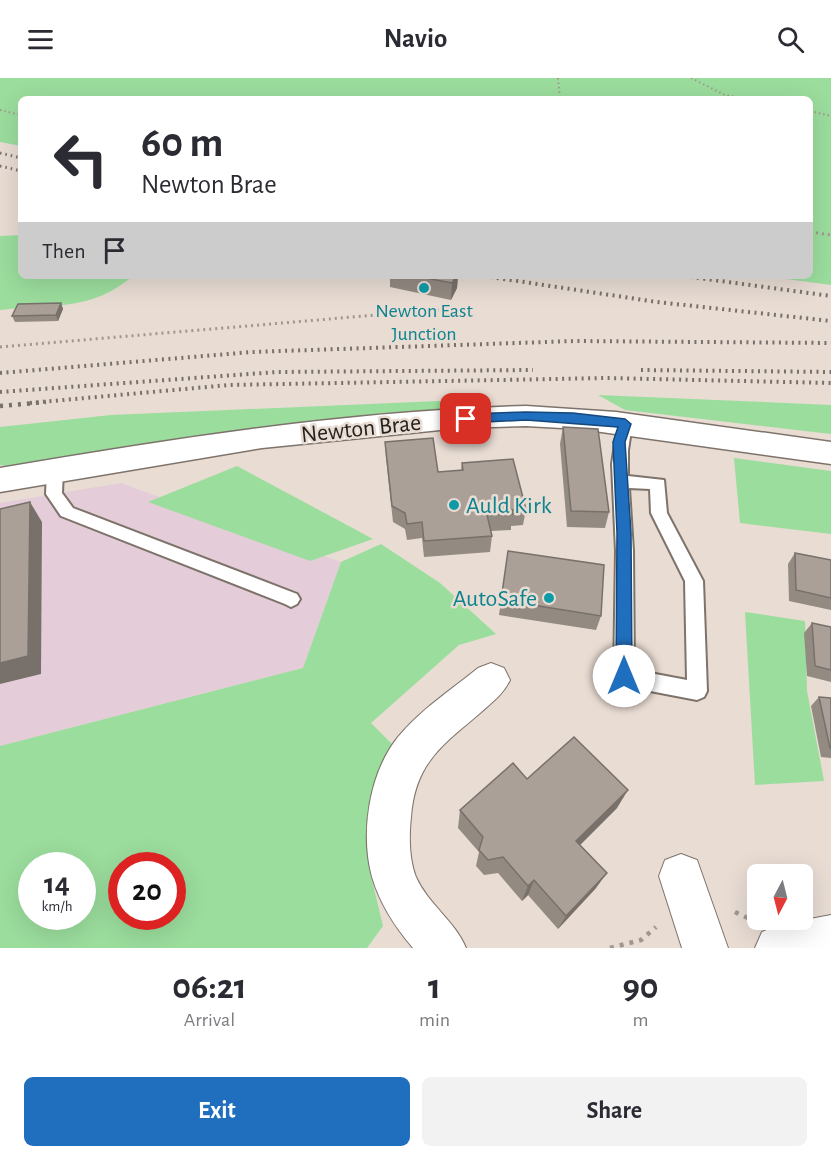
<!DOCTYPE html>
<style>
body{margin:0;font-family:"Alegreya Sans",sans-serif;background:#f2f2f3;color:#2b2b33;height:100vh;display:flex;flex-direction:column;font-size:22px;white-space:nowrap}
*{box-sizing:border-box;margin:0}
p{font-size:20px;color:#7c7c81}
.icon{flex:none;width:33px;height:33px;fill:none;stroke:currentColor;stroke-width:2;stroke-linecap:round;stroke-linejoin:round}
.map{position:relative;height:870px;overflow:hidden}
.sheet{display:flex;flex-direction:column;background:#fff;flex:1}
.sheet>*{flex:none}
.hud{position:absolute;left:18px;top:18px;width:795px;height:183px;border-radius:9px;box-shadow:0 6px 24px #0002;background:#fff;color:#2b2b33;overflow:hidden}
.needle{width:39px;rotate:187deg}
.fabs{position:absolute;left:747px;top:786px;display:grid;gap:12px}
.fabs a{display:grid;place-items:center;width:66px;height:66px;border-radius:9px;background:#fff;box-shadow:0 6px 24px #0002;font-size:30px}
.speed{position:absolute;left:18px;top:774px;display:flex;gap:12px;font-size:30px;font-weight:700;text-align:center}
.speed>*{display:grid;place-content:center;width:78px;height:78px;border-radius:50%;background:#fff;box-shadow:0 6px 24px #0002;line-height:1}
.speed small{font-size:15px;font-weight:400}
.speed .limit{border:9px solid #d22;background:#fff;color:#111}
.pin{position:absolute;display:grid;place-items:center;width:51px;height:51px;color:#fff;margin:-26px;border-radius:12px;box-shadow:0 3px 9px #0006}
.me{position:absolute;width:66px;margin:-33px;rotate:0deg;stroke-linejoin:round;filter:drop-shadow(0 0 4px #0008)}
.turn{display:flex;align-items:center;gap:21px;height:126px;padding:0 24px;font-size:27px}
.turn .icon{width:78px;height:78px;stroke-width:2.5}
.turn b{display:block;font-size:42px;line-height:51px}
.then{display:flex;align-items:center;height:57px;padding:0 24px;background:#0003;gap:12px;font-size:22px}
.eta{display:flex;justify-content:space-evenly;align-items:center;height:102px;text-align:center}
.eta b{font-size:36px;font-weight:700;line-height:42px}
.cta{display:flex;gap:12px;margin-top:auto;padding:12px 24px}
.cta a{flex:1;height:69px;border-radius:9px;background:#206fbe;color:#fff;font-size:24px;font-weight:700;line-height:69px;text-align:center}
.cta a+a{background:#f2f2f3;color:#2b2b33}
header{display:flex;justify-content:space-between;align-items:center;height:78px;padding:0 24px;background:#fff;font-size:27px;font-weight:700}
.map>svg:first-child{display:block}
.education{fill:#e4cdd9}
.green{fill:#9bdd9d;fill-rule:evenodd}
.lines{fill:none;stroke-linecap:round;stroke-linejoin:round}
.lane-casing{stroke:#7e736b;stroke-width:4}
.street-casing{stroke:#7e736b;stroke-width:2}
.secondary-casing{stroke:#7e736b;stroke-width:3}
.path-far2{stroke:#a0978f;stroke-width:2;stroke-dasharray:1.5 3;stroke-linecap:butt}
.path-far1{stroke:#a0978f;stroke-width:3;stroke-dasharray:2 4;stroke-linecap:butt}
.path{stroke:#a0978f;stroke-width:4.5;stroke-dasharray:4 6;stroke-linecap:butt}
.lane{fill:#fff;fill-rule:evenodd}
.street{fill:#fff;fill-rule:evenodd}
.secondary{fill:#fff;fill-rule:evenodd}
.rail-far2{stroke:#78716b;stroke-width:3;stroke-dasharray:1.5 4;stroke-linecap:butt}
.rail-far1{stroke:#78716b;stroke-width:4;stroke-dasharray:2 4.5;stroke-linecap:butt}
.rail{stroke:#78716b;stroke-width:4.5;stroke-dasharray:3 6;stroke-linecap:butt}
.wall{fill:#938a82}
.shaded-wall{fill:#78706a}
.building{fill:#aba097;stroke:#78706a;stroke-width:1.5}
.route{fill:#206fbe;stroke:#15487c;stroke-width:1.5}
.culture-dot{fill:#0f9aa8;stroke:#e8dcd3;stroke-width:2}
.labels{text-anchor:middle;stroke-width:5;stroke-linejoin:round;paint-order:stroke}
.far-culture-label{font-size:20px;fill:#0d838f;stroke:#e8dcd3}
.street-label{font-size:24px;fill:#26221e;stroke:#e8dcd3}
.culture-label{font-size:24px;fill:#0d838f;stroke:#e8dcd3;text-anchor:start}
</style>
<header><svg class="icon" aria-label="menu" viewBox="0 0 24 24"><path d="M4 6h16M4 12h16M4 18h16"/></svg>Navio<svg class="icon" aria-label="search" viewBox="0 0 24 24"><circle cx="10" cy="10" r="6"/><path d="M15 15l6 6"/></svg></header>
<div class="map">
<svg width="831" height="870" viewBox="0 0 831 870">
<rect width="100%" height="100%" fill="#e8dcd3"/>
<path class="education" d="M121,405L341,484L303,590L0,668V425Z"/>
<g class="green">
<path d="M0,0H831V207L764,198H810V21H21V68L0,64Z"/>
<path d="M21,157V198H133C90,234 51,226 0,232V158Z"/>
<path d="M598,317L831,327V356L625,332Z"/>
<path d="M485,321L471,332L32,391L0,387V349L111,337Z"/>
<path d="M734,380L831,393V456L740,445Z"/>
<path d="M237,388L373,461L310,483L148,424Z"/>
<path d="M381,466L440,505L496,556L459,567L371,645L392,666L368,733L372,802L383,848L367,870H0V668L303,590L341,484ZM32,788H82V838H32ZM122,788H172V838H122Z"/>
<path d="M745,534L805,543L807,613L824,703L755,707Z"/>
</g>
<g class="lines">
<defs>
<g id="lane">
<path d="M625,341L632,346L628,372V398L664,402L667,435L703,503L707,613L704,619L697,622L624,608L617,605L614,599L616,473L612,386L618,346ZM629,410L650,411L651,435L685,503L687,602L634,592L633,473Z"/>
<path d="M55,386L63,392L62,415L73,430L297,516L300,521L297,526L291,529L285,526L61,438L46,416L47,392Z"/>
</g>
<g id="street">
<path d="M491,585L504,590L510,602C503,617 491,625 479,636C441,668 415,686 411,739C409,758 409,781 416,799C428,826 455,843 466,870H413C395,849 380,826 372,799C360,755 369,695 398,659C420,632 451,612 478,590Z"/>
<path d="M681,776L697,782L728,870H682L659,798L665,782Z"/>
<path d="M831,837V870H755L762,854L778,847Z"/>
</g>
<path id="secondary" d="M526,328L616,334L831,364V386L580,351L526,348L460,350L262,370L0,414V390C175,360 349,333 526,328Z"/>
</defs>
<use href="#lane" class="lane-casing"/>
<use href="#street" class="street-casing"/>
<use href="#secondary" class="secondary-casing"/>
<g class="path-far2">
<path d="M558,0L560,21"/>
<path d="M691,0L725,17L747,21"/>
<path d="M0,32L21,37"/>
<path d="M810,33L831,38"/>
</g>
<g class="path-far1">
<path d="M810,154L831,157"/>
<path d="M0,269L447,231"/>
</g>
<g class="path">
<path d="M735,834L752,842"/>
<path d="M610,870L641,862L656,849"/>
</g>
<use href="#lane" class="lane"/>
<use href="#street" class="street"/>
<use href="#secondary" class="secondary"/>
<g class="rail-far2">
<path d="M0,75L21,80"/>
<path d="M0,88L21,93"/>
</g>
<g class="rail-far1">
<path d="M484,198L657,224L831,243"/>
<path d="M684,198L831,218"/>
<path d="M641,292L831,294"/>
<path d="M0,295L252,274L575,263L831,265"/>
<path d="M0,314L277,294L533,292"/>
<path d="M30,325L229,307L607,300L831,305"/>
</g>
<path class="rail" d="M0,328L46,324"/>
</g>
<g class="wall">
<path d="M390,198H458L457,210L451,222L390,209Z"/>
<path d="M61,225L63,231L58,243L15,244L12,238Z"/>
<path d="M563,349L609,434L605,450L567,449L560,366Z"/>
<path d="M385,364L438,394L461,392L462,385L526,431L523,447L511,448V452L491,453L492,458L490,474L424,479L422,460L407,462L405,451L393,444L386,380Z"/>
<path d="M508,473L601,538L596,552L499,537Z"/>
<path d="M795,475L831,482V532L789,523L788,486Z"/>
<path d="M812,545L831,549V604L807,598L804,555Z"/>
<path d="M819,619L831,620V680L821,679L811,628Z"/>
<path d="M527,701L617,730L580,767L596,810L558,851L528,817L522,823L498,795L484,797L476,788L479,774L458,750L460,732Z"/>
</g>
<g class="shaded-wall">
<path d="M456,198H458L457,210L451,222L452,205Z"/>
<path d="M61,225L63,231L58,243L56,237Z"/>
<path d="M30,424L42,444L41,596L0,606V585Z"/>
<path d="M628,712L617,730L568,779L576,763Z"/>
<path d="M607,795L596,810L558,851L566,838Z"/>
<path d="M534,802L528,817L522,823L528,808Z"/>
</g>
<g class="building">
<path d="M415,198H456L452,205Z"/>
<path d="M61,225L56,237L12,238L18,226Z"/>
<path d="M563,349L598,351L609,434L571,433Z"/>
<path d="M433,360L438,394L463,392L462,385L513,381L526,431L512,432L513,436L487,437L492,458L424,463L422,444L407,446L405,435L392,428L385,364Z"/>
<path d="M30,424L28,578L0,585V431Z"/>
<path d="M508,473L604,487L601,538L501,522Z"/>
<path d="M795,475L831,482V520L796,512Z"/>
<path d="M812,545L831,549V592L815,588Z"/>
<path d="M819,619L831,620V670H830Z"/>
<path d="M574,659L628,712L576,763L607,795L566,838L534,802L528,808L503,779L488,782L479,772L483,759L460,732L513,685L527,701Z"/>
</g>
<path class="route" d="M526,334L573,335L625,341L631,346L625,364L631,455L632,598L629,604L624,606L618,604L616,598L617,455L613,364L618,349L526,342L466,345L459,341L466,336Z"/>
<g class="culture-dot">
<circle cx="424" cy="210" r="6"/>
<circle cx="454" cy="427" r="6"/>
<circle cx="549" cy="520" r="6"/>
</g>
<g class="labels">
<g class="far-culture-label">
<text x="424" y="239">Newton East<tspan x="424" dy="23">Junction</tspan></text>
</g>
<g class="street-label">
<text transform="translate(361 350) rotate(-6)" y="8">Newton Brae</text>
</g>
<g class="culture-label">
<text x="466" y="435">Auld Kirk</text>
<text x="537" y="528" text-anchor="end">AutoSafe</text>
</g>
</g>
</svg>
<div class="fabs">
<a><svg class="needle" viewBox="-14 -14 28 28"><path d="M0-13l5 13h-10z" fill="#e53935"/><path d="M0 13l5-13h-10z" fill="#7c7c81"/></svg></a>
</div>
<div class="speed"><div>14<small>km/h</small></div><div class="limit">20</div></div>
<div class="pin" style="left:466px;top:341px;background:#d93025"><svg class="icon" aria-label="arrive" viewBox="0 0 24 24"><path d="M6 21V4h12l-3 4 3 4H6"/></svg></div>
<svg class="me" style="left:624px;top:598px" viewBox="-20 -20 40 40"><circle r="19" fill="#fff"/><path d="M0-13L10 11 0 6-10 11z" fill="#206fbe"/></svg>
<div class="hud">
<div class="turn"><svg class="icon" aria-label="left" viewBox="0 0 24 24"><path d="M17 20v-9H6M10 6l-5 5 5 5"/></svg><div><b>60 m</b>Newton Brae</div></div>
<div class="then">Then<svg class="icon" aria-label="arrive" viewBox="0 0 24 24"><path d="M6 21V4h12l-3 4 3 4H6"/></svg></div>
</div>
</div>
<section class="sheet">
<div class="eta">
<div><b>06:21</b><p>Arrival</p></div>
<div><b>1</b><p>min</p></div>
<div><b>90</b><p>m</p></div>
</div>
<div class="cta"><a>Exit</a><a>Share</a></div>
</section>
